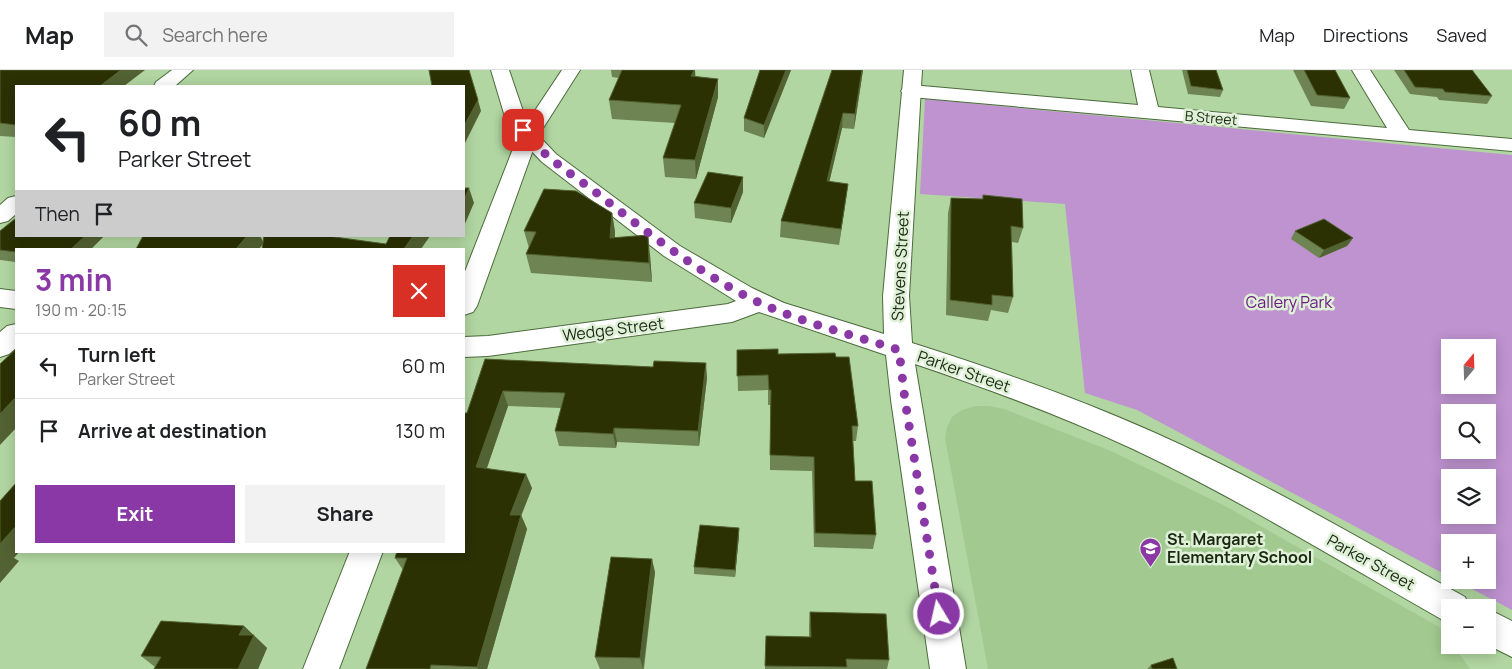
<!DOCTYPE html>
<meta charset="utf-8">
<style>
body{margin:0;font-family:Manrope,sans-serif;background:#f2f2f2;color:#202124;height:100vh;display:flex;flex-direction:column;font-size:19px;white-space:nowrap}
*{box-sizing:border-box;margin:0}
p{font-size:16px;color:#757577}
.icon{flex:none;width:28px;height:28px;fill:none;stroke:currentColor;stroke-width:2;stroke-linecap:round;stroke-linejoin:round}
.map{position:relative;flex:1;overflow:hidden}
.details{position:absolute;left:15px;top:178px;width:450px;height:305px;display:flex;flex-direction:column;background:#fff;border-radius:0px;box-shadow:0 2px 12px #0003}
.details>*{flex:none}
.top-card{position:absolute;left:15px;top:15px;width:450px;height:152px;border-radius:0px;box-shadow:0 2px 12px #0003;background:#fff;color:#202124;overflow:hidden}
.needle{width:32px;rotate:19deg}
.tools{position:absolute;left:1441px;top:269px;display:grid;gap:10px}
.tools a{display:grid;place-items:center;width:55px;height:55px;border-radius:0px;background:#fff;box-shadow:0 2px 12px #0003;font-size:25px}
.pin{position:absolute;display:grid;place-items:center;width:42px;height:42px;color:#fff;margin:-21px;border-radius:10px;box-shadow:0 2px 8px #0006}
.me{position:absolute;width:55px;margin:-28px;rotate:351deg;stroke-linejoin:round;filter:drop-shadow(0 0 4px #0008)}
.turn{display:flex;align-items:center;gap:18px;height:105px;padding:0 20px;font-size:22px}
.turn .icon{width:65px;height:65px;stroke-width:2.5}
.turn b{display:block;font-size:35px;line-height:42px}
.then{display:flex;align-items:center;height:48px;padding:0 20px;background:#0003;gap:10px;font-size:19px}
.round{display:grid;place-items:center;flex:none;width:52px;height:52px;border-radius:0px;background:#f2f2f2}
.headline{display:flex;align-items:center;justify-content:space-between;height:85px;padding:0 20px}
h1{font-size:30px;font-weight:700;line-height:38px;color:#8a38a6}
.cta{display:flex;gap:10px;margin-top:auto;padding:10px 20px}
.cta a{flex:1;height:58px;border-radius:0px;background:#8a38a6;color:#fff;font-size:20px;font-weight:700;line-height:58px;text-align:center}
.cta a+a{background:#f2f2f2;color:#202124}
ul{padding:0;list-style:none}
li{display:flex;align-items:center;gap:15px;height:65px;padding:0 20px;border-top:1px solid #e0e0e0}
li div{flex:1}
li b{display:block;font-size:19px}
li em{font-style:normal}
header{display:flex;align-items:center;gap:30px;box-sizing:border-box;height:70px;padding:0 25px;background:#fff;border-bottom:1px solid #e0e0e0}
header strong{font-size:24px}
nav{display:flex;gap:28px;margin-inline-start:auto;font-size:18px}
.search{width:350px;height:45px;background:#f2f2f2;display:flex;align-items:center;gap:12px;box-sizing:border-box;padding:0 18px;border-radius:0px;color:#757577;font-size:19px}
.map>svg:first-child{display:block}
.built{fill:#a2ca90}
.green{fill:#be93cf;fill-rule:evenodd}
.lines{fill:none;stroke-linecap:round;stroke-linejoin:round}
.street-casing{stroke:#4b6b3c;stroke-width:2}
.secondary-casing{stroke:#4b6b3c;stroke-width:2}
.street{fill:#fff;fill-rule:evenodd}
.secondary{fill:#fff;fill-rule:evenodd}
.wall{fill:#6e8452}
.shaded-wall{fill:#536232}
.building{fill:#2b3103;stroke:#536232}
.route{stroke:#8a38a6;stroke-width:9;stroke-dasharray:0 16.2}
.labels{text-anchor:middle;stroke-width:5;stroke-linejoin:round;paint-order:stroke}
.far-street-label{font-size:14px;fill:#1a2713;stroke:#def0d6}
.street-label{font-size:16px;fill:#1a2713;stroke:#def0d6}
.park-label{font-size:16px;fill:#6d1a87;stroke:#def0d6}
.poi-label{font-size:16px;font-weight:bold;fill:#1a2713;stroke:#def0d6;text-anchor:start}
</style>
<header>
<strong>Map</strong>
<div class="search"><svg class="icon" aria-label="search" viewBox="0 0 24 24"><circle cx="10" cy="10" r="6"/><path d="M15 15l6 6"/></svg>Search here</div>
<nav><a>Map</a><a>Directions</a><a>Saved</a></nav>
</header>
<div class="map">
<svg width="1512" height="599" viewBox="0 0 1512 599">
<rect width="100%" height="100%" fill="#b1d6a1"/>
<path class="built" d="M975,336H989L1004,339L1111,381L1225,436L1441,558L1450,571V575H1453L1470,599H988L945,368L947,357L952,347L962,340Z"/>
<path class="green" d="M925,29L1512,85V540L1455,510H1488V472H1450V507L1137,340L1085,323L1065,134L920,124ZM1450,278H1488V315H1450ZM1450,342H1488V380H1450ZM1450,408H1488V445H1450Z"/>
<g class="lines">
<defs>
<g id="street">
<path d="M172,0H193L175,16H154L156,12Z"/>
<path d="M562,0H580L538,66L477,236L473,242L464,245V204L518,66Z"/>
<path d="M1131,0H1149L1158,37L1387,58L1352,0H1370L1409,60L1512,69V81L911,27L904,25L901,21L904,17L911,15L1138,35Z"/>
<path d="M16,126V144L8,151L0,153V135L8,128Z"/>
<path d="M16,254V278L9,284L0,287V262L7,256Z"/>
<path d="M350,481H383L339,599H303Z"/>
</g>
<g id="secondary">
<path d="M491,0H509L525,47L535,62L556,84L680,176L752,218L784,233L884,264L883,226L904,0H922L909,226L912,273C994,299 1075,327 1153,362C1261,410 1362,470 1465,527L1470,538H1450V553L1441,549C1339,491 1239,429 1133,379C1062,346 989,319 915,294L966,599H930L891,330L886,285L759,242L732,252L488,286L464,287V267L488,266L728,234L736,231L664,186L542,92L521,70L505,47Z"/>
<path d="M0,219L16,221V239L0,237Z"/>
<path d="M1488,539L1512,551V587L1488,575Z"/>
</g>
</defs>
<use href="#street" class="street-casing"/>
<use href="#secondary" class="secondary-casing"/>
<use href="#street" class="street"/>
<use href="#secondary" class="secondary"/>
</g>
<g class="wall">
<path d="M0,0L16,16V67L0,66Z"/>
<path d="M611,0H695V7L718,27L696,109L665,107L663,88L675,53L612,49L609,30L619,8L612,7Z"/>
<path d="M760,0H791L764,68L744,61V48Z"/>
<path d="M832,0H863L854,59L842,58L829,112L848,114L846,129L839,175L780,167L781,151Z"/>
<path d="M1182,0H1216L1223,20L1220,27L1188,24Z"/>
<path d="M1293,0H1335L1350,28L1344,39L1311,36Z"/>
<path d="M1394,0H1472L1492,26L1487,34L1439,30L1437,27L1410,24Z"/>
<path d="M743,107V122L731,153L695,148L694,133Z"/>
<path d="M983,125L1023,158L1018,173L1012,172L1013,227L1008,243L991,240L988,251L946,245L948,143L951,128L982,129Z"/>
<path d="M612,143L615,162V168L650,185L652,212L531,203L526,184L529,178L524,161Z"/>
<path d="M0,161L104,166L91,179H16V192L0,190Z"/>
<path d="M1295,161L1353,168L1347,176L1319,188L1291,169Z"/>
<path d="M737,280L778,284L836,287L858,356L856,371H853L855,411L876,465L873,479L814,477L812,401L770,400V335H768V320L738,321Z"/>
<path d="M485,289L653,297L707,308L699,376L617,372L616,378L559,376L555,361L561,338L508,336L487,398L532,418L521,445L527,459L487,599H366L403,500L395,488L467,343Z"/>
<path d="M739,465L735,507L694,504V497Z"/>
<path d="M655,502L644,599H600L595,587Z"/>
<path d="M810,542L889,590L887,599H765L766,566L809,567V555Z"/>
<path d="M244,556L267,578L258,599H154L155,597L141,586Z"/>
<path d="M1151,595L1177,599H1147Z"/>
</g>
<g class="shaded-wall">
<path d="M121,0H145L124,16H100Z"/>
<path d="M694,0H695L696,17L691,6Z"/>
<path d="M786,0H791L764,68V55Z"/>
<path d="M862,0H863L854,59L855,44Z"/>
<path d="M718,9V27L696,109L695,90Z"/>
<path d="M478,30L481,41L464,75V56Z"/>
<path d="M843,43L842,58L826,126L827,111Z"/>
<path d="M743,107V122L731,153V138Z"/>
<path d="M848,114L846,129L839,175L841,159Z"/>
<path d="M469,118L474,133L464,156V130Z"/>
<path d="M612,143L615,162L614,188L610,168Z"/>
<path d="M648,165L650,185L652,212L649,193Z"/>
<path d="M85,166H104L91,179H71Z"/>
<path d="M247,166H260L264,173L259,179H236Z"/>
<path d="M413,166H430L421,179H404Z"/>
<path d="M1353,168L1347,176L1319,188L1324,180Z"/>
<path d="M706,293L707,308L699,376L698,361Z"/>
<path d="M503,321L508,336L482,412L476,397Z"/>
<path d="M16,327V358L0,375V344Z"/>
<path d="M614,358L617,372L616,378L613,364Z"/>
<path d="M526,404L532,418L516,459L510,445Z"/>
<path d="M521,445L527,459L487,599H478L477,597Z"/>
<path d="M16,456V481H20L14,488L19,491L0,513V474Z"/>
<path d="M739,458V465L735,507V500Z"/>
<path d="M652,489L655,502L643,599L640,588Z"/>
<path d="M244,556L267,578L258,599H238L239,565Z"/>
</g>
<g class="building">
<path d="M0,0H121L100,16H16V55L0,53Z"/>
<path d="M429,0H469L478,30L464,56V16H432Z"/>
<path d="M622,0H694L691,6L718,9L695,90L663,88L681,35L609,30Z"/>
<path d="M760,0H786L764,55L744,48Z"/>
<path d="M832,0H862L855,44L843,43L827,111L848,114L841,159L781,151Z"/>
<path d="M1187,0H1216L1223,20L1191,16Z"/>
<path d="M1304,0H1335L1350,28L1317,25Z"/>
<path d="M1404,0H1472L1492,26L1445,22L1443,19L1415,17Z"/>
<path d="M708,102L743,107L731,138L694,133Z"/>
<path d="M464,118H469L464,130Z"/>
<path d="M544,119L576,121L612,143L610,168L648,165L649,193L526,184L536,162L524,161Z"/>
<path d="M983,125L1022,129L1023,158L1011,156L1013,227L992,225V235L950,230L951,128L983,129Z"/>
<path d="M16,148V166H85L71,179H16V182L0,180V161Z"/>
<path d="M1324,149L1353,168L1324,180L1295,161Z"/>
<path d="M143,166H247L236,179H136Z"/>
<path d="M264,166H327L386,174L390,166H413L404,179H262Z"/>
<path d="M16,279V327L0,344V294Z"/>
<path d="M778,279V284L835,283L836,287H849L858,356H852L855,411H872L876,465L815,463L814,387L770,385L771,320H769L768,305L737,306V280Z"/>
<path d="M485,289L653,297L654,291L706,293L698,361L614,358L613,364L555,361L565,323L503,321L476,397L526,404L510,445H521L477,597L431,595L430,599H366L407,488H395L397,481H464V343H467Z"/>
<path d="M16,413V456L0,474V431Z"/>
<path d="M700,455L739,458L735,500L694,497Z"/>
<path d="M611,487L652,489L640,588L595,587Z"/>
<path d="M810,542L886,544L889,590L846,589L847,597L765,596L766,566L811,567Z"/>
<path d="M161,551L244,556L239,565H254L238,599H154L161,587L141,586Z"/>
<path d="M1173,588L1177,599H1152L1151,595Z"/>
</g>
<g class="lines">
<path class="route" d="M523,60C543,87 572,104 598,124C644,160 690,196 742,224C790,250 847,263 899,280L905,330L939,544"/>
</g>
<defs>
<symbol id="school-pin" viewBox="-11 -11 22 30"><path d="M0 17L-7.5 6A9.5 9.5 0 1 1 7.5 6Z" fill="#8a38a6" stroke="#def0d6"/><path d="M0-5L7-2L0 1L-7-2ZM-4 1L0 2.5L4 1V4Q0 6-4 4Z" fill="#fff"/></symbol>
</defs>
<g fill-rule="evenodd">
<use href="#school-pin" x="1138" y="466" width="25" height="34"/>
</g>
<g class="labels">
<g class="far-street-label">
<text transform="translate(1211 48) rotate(5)" y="5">B Street</text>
</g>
<g class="street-label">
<text transform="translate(900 196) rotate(-87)" y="6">Stevens Street</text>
<text transform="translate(613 259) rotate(-7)" y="6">Wedge Street</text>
<text transform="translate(964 301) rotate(19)" y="6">Parker Street</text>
<text transform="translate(1371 492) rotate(29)" y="6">Parker Street</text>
</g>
<g class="park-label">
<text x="1289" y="238">Callery Park</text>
</g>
<g class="poi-label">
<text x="1167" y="475">St. Margaret<tspan x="1167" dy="18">Elementary School</tspan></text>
</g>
</g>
</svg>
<div class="tools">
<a><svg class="needle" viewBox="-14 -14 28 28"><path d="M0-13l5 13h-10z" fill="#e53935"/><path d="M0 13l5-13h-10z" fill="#757577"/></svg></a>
<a><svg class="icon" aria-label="search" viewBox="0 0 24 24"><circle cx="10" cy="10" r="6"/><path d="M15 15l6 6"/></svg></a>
<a><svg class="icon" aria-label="layers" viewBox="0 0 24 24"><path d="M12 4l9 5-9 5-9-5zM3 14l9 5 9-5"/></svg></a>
<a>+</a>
<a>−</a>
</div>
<div class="pin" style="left:523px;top:60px;background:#d93025"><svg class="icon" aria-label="arrive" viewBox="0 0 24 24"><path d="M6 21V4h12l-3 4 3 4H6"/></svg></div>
<svg class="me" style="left:939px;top:544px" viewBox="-20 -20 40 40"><circle r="17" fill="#8a38a6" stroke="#fff" stroke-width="3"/><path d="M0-11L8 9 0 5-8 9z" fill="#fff"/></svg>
<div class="top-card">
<div class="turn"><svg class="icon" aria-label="left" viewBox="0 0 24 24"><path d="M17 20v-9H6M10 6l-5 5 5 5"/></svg><div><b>60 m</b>Parker Street</div></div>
<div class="then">Then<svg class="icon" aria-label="arrive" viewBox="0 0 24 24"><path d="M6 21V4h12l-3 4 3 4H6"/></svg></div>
</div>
<section class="details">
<div class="headline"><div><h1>3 min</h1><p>190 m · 20:15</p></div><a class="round" style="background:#d93025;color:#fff"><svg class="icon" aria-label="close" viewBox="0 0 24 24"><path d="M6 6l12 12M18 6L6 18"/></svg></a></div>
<ul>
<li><svg class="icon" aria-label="left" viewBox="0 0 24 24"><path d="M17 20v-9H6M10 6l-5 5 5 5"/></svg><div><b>Turn left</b><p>Parker Street</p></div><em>60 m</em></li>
<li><svg class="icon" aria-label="arrive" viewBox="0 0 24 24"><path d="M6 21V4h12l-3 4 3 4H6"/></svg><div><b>Arrive at destination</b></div><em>130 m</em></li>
</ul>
<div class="cta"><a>Exit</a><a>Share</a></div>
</section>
</div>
